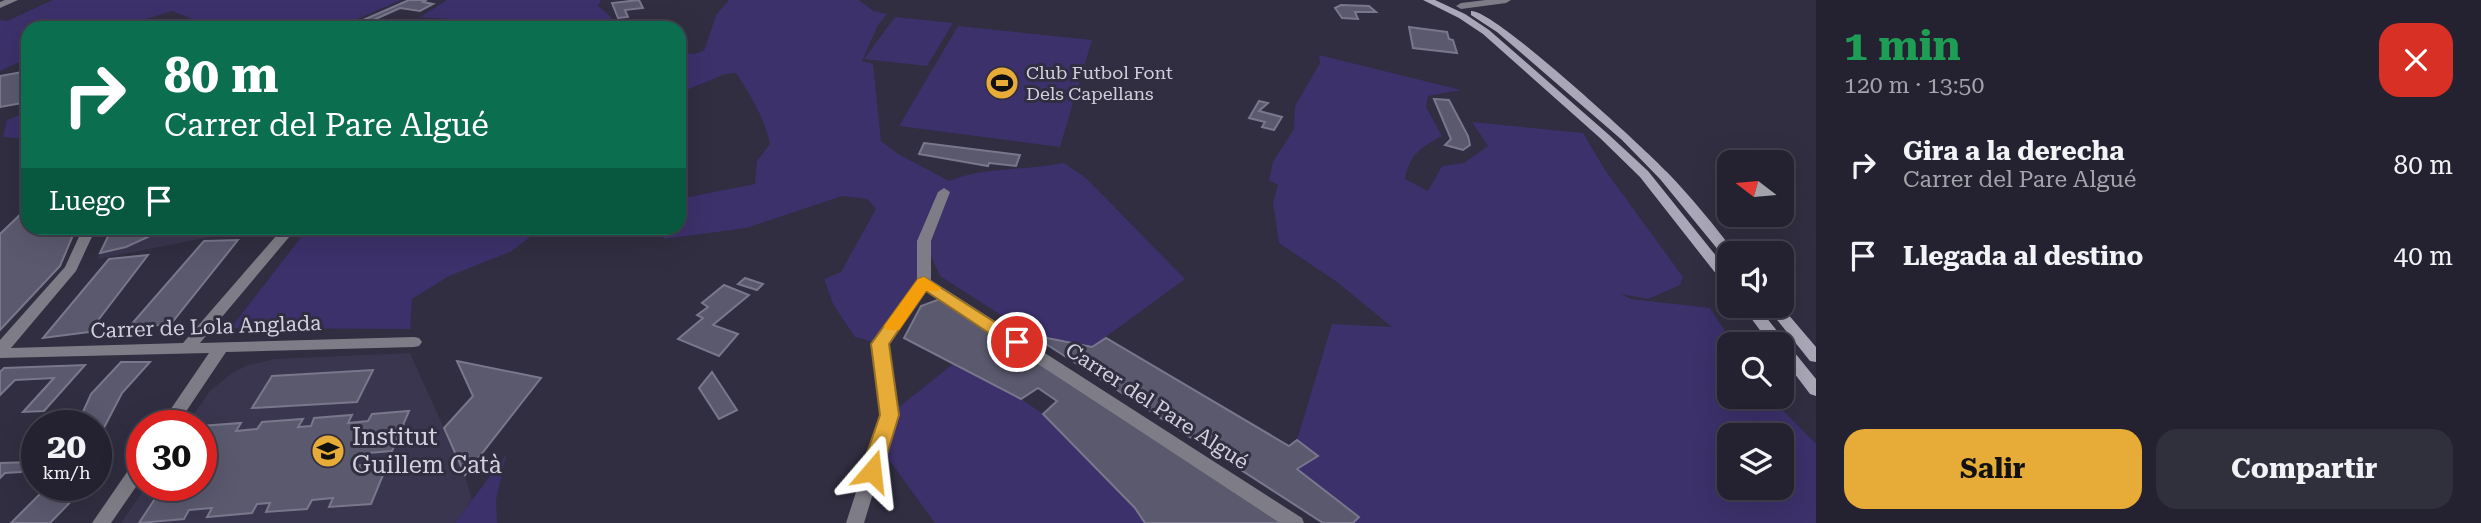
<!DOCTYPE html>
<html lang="es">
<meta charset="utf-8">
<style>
body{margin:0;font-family:"Roboto Serif",serif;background:#302f3c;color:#f1f3f6;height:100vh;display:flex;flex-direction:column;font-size:26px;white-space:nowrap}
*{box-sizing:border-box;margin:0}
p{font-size:23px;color:#a3a4ab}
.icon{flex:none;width:38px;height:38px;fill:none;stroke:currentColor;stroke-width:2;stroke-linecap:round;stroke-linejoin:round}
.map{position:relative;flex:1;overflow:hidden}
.drawer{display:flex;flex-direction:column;background:#242230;width:665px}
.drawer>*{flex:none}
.hud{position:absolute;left:21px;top:21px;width:665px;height:214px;border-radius:21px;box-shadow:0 7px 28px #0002,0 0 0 2px #413f4c;background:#0b6e4f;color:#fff;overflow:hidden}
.needle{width:46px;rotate:286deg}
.buttons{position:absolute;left:1717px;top:150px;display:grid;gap:14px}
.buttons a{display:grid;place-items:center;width:77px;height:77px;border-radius:14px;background:#242230;box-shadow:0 7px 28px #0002,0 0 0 2px #413f4c;font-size:35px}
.speed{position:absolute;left:21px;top:410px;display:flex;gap:14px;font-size:35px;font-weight:700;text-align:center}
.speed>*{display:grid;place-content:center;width:91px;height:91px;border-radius:50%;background:#242230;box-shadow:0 7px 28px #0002,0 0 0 2px #413f4c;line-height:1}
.speed small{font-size:18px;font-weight:400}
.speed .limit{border:10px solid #d22;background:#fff;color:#111}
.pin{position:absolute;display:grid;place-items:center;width:60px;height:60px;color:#fff;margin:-30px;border:4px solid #fff;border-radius:50%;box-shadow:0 2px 7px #0007}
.me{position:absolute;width:77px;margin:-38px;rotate:17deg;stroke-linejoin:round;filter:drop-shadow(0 0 5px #0008)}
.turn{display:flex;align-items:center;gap:24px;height:147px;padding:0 28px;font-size:32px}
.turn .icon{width:91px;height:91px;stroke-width:2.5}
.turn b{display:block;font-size:49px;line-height:60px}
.then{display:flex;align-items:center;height:66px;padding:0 28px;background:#0003;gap:14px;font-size:26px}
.round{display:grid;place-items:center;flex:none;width:74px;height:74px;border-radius:21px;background:#302f3c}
.headline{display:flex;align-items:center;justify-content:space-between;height:119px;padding:0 28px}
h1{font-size:42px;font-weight:700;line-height:52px;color:#1e9e55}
.cta{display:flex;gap:14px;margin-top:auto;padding:14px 28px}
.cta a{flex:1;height:80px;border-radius:21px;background:#e7ac37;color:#111;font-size:28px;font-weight:700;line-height:80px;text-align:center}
.cta a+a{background:#302f3c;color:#f1f3f6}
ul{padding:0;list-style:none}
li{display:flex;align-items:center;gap:21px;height:91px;padding:0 28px}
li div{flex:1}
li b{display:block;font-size:26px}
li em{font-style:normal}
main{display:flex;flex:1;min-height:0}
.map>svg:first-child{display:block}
.built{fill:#3a364f}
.green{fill:#3c316b;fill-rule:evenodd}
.building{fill:#5b596e;stroke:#79778c;stroke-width:2}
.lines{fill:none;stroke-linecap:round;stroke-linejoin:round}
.street{fill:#7e7d87;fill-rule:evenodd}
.secondary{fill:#aaa8b8;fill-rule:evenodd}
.route{fill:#e7ac37;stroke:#967024;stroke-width:2}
.slow{fill:#f59e0b}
.labels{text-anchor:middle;stroke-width:6;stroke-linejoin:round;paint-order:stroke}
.far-poi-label{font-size:18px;fill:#d1d0dc;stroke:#302e40;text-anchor:start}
.street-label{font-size:21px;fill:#d1d0dc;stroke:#302e40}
.near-poi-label{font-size:24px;fill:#d1d0dc;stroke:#302e40;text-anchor:start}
</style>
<main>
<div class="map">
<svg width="1816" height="523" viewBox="0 0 1816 523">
<rect width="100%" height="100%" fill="#302e40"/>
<g class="built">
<path d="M112,228H255L98,259Z"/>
<path d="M410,353L465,475L472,500L455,523H121L147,485H201V425H186L210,391L232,373L248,365L275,359Z"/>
</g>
<g class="green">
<path d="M53,0H401L346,24L352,28H204L205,24L172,11L118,28H28V58L0,71V20L7,21Z"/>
<path d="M447,0H601L598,6L610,16L618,28H484L492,22L420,17Z"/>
<path d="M729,0H859L873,11L887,14L878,25L862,61L873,64L881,141L898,154L949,181C985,166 1026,171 1064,163L1086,178L1185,279L1092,347L1032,335L940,276L925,243L924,282L880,344L855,337L833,304L824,279L841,272L876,209L867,199L842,196L746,228L664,239L663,228H679V199L755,184L757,161L770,144C764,117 751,96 736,73L725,74L679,93V52L694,54L704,51L716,15Z"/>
<path d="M895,17L953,23L927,66L864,59Z"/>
<path d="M958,26L1092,40L1060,147L899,126Z"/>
<path d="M1319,55L1461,90L1428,96L1426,107L1442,136C1420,148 1410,154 1405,179L1428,191L1442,166L1464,163L1488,146L1472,122L1583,133L1605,170L1683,277L1680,285L1648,299L1621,294L1631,299L1710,308L1734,345H1729V397H1770L1816,444V523H1353L1359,516L1297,469L1318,456L1297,440L1332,324L1392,327L1337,282L1279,243L1273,203L1278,185L1269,180L1273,162L1294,129L1295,106L1320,63ZM1729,436H1782V488H1729Z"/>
<path d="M28,112V139L3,137L7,120Z"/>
<path d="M308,228L541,229L510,252L449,276L412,299L410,329L231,328Z"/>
<path d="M953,364L1021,399L1043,414L1135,508L1145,523H935L879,446L889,415Z"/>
<path d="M506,455L496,500L497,523H455Z"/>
</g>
<g class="building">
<path d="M409,0H426L423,2L433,4L420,11L400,8L369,22L374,23L365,28L354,24Z"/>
<path d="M639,0L643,8L625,10L628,17L618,18L612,3Z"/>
<path d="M1341,5L1369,6L1376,12H1355L1358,19L1342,18L1335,8Z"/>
<path d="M1409,27L1447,32L1449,39L1453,40L1457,53L1413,48Z"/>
<path d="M28,71V102L0,107V76Z"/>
<path d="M1434,99L1449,100L1468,136L1470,145L1463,150L1445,145L1451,139Z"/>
<path d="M1259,101L1268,103L1259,111L1282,117L1274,130L1262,127L1265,122L1249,118Z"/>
<path d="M924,143L1020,155L1016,166L989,163L988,166L919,154Z"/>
<path d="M28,207V228H76L60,266L0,330V234Z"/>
<path d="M112,228H160L161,231L126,247L100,253Z"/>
<path d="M238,240L170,325L130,326L204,241Z"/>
<path d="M148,255L89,332L43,338L109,259Z"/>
<path d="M745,278L763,284L757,290L738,284Z"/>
<path d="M724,285L749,295L713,325L738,334L719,356L678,339L703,318L697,315L708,307L702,303Z"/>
<path d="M940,299L1284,523H1145L1135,508L1043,414L1057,401L1038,388L1021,399L904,338L921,306Z"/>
<path d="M1032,335L1092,347L1106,338L1289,446L1297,440L1318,456L1297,469L1359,517L1353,523H1323Z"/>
<path d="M457,361L541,378L465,475L444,428L473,396Z"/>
<path d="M121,362H150L122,393L96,443V425H77L91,394Z"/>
<path d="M85,365L44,411L23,412L54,378L15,380L0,395V372L4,368Z"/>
<path d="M373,370L357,402L252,408L272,376Z"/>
<path d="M712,372L737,410L719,419L699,388Z"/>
<path d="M409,411L392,451L356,454L351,466L388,463L371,504L329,507L333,498L312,500L307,509L266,512L270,503L257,504L252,513L207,517L212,508L189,510L184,519L139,523L164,485H201V475L207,466H201V426L241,423L236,431L257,429L262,422L303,419L298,427L311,426L314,418L352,415L348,423L368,421L372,414Z"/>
<path d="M31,462L21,472L5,473L0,478V463Z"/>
<path d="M49,485H87L50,523H11Z"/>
</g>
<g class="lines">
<g class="street">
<path d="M5,0H18L0,8V2Z"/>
<path d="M1486,0H1511L1506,3L1461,9L1456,6L1461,3Z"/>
<path d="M944,188L950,192L931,241V280L1302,518L1304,523H1280L926,290L888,344L897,415L864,523H846L881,415L872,344L917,282V241L938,192Z"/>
<path d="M83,228H96L76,271L11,348L183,343L283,228H293L295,230L200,343L414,337L419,338L422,342L419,346L414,347L226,352L177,425H160L209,353L0,358V340L65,267Z"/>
<path d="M142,457V478L111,523H92L136,459Z"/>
</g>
<g class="secondary">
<path d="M1423,0H1435L1465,14L1489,30L1608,134L1648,171L1729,272V285L1724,284L1640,177L1600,138L1483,34L1459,18Z"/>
<path d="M1471,11C1494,9 1644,148 1667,172C1691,197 1715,226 1736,254H1729V258L1724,257L1660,179L1622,140L1497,32L1471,15Z"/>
<path d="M1742,306H1757L1816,379V396L1810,394L1782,357V345H1771Z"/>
<path d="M1766,306H1781L1816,347V362L1810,361Z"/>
</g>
</g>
<path class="route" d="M924,277L1026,342L1017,348L1010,347L926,291L889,344L899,415L882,471L879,476L872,478L864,476L861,471L880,415L871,344L918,279Z"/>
<path class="slow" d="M924,277L941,288L938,291H926L899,330H887L884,326L887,322L918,279Z"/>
<defs>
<symbol id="stadium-disc" viewBox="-11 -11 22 22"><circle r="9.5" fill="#e7ac37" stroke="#302e40"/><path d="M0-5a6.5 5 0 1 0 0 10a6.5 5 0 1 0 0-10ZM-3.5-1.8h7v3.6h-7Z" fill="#111"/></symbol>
<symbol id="school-disc" viewBox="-11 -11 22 22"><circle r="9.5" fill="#e7ac37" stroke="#302e40"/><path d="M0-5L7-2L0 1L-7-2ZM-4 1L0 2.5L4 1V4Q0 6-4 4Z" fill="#111"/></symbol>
</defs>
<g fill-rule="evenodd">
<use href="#stadium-disc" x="983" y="64" width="38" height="38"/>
<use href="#school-disc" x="309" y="432" width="38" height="38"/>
</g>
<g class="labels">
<g class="far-poi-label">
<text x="1026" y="79">Club Futbol Font<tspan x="1026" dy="21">Dels Capellans</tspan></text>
</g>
<g class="street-label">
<text transform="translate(206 327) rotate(-2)" y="7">Carrer de Lola Anglada</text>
<text transform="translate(1157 406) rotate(33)" y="7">Carrer del Pare Algué</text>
</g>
<g class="near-poi-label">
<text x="352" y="445">Institut<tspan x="352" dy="28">Guillem Catà</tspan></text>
</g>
</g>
</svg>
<div class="buttons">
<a><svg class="needle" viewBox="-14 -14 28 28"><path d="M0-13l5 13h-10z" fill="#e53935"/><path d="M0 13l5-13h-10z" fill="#a3a4ab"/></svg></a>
<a><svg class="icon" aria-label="sound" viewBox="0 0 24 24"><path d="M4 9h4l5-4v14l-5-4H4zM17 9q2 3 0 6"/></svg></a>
<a><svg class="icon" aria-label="search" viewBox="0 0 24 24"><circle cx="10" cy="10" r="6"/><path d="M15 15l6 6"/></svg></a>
<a><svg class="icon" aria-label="layers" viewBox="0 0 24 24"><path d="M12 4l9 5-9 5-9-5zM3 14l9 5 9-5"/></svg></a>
</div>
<div class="speed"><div>20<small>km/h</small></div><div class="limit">30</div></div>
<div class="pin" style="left:1017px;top:342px;background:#d93025"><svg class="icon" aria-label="arrive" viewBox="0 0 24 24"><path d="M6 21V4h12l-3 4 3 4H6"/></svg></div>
<svg class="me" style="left:872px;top:471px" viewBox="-20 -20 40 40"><path d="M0-17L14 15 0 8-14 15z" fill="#e7ac37" stroke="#fff" stroke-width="4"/></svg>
<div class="hud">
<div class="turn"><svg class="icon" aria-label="right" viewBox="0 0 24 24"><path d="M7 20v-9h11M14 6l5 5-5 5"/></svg><div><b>80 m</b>Carrer del Pare Algué</div></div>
<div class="then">Luego<svg class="icon" aria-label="arrive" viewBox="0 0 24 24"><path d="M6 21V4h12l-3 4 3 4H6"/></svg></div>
</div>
</div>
<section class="drawer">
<div class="headline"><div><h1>1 min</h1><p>120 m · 13:50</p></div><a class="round" style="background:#d93025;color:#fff"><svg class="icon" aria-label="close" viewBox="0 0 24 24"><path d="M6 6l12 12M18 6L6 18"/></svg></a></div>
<ul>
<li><svg class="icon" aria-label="right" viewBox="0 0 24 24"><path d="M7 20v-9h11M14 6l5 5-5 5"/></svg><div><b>Gira a la derecha</b><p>Carrer del Pare Algué</p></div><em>80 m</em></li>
<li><svg class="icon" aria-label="arrive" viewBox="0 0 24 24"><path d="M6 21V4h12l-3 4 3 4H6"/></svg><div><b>Llegada al destino</b></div><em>40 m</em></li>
</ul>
<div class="cta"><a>Salir</a><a>Compartir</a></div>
</section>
</main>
